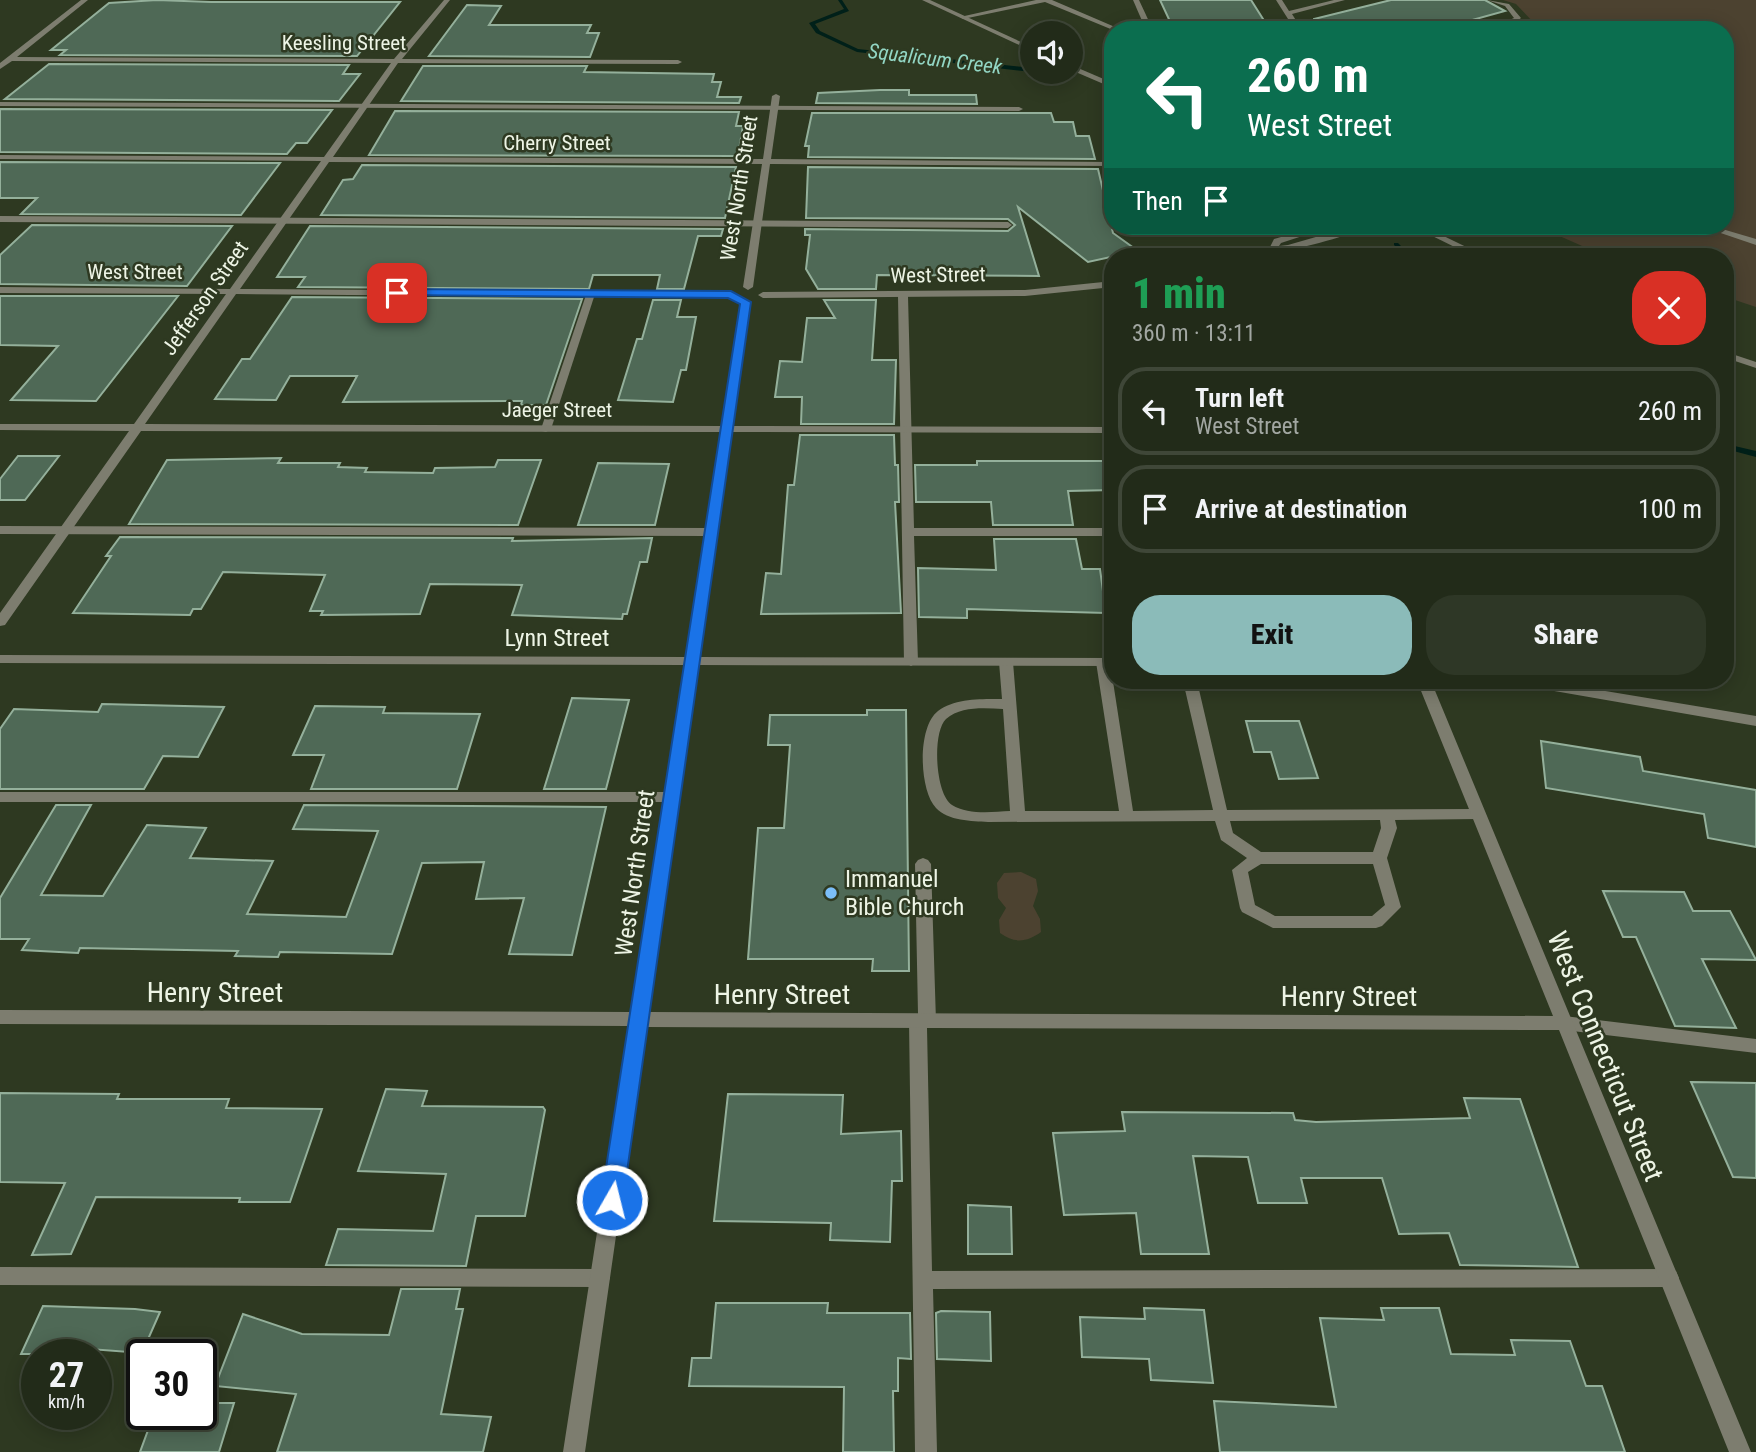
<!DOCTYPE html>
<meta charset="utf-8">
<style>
body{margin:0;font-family:"Roboto Condensed",sans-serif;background:#2e3726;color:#f1f3f6;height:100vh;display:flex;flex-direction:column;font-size:26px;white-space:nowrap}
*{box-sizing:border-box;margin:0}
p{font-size:23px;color:#a2a7a2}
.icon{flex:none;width:38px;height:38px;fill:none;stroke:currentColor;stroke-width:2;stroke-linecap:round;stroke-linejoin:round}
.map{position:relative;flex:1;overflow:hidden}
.details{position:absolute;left:1104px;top:248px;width:630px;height:441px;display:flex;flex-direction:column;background:#222b19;border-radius:28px;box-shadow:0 4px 18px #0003,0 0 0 2px #3f4738}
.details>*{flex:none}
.guide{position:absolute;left:1104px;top:21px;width:630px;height:214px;border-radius:28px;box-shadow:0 4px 18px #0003,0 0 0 2px #3f4738;background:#0b6e4f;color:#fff;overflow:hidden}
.tools{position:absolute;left:1020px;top:21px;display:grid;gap:14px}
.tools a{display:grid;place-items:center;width:63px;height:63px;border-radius:50%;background:#222b19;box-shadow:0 4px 18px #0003,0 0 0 2px #3f4738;font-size:35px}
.speed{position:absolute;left:21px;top:1339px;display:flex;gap:14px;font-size:35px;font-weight:700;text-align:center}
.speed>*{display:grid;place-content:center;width:91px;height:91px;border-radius:50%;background:#222b19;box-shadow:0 4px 18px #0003,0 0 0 2px #3f4738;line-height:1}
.speed small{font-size:18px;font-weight:400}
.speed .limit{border:4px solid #111;border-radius:10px;background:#fff;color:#111}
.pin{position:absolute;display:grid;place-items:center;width:60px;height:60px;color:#fff;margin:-30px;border-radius:14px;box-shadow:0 4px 10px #0006}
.me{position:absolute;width:77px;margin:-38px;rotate:8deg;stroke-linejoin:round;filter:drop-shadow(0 0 5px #0008)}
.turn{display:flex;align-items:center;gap:24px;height:147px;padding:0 28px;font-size:32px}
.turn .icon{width:91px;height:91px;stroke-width:2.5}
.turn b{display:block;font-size:49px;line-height:60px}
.then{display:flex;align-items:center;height:66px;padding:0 28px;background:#0003;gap:14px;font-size:26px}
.round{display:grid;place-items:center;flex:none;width:74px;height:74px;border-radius:28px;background:#2e3726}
.headline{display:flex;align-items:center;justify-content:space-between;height:119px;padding:0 28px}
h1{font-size:42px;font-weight:800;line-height:52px;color:#1e9e55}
.action{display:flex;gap:14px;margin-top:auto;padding:14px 28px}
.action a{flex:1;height:80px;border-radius:28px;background:#8bbbb9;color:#111;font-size:28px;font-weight:800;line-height:80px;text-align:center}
.action a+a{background:#2e3726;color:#f1f3f6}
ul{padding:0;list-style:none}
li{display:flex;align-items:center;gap:21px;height:88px;margin:0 14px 10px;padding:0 14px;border:4px solid #3f4738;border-radius:28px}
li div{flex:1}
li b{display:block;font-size:26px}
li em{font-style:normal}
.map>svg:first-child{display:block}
.green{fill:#4c4230}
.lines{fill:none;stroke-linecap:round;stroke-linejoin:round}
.stream{fill:#002019;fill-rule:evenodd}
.building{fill:#4f6956;stroke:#94b09b;stroke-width:2}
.service{fill:#7d7d6f;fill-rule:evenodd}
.minor{fill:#7d7d6f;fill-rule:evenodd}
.tertiary{fill:#7d7d6f;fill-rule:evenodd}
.route{fill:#1a73e8;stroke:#114b97;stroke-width:2}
.poi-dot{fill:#7bbef8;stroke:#2e3921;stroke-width:2.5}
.labels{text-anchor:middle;stroke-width:5;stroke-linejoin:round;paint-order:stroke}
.far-street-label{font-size:21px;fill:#edf4e5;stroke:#2e3921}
.far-water-label{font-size:21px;font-style:italic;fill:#92d6c4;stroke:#2e3921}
.street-label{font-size:24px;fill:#edf4e5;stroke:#2e3921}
.poi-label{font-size:24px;fill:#edf4e5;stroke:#2e3921;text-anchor:start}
.near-street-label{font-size:28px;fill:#edf4e5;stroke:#2e3921}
</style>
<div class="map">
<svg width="1756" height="1452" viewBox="0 0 1756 1452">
<rect width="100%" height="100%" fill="#2e3921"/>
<g class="green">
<path d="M1503,0H1756V307L1726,297V257H1607L1537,226H1726V30H1514L1534,23L1516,4Z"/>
<path d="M1021,872L1036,879L1038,891L1033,906L1040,919L1041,932C1027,942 1015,944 1000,933L999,920L1006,908L998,898L997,883L1004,873Z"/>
</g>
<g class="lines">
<g class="stream">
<path d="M838,0H842L849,11L815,24L820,31L858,49L1032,68V72L857,52L816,33L809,23L844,9Z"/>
<path d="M1394,243H1398L1412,257H1405L1394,245Z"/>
<path d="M1726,444L1756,451V457L1726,449Z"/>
</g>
</g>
<g class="building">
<path d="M157,0L211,2H400L357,56L60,55L66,50H51L109,3Z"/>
<path d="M1160,0H1251L1270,30H1174Z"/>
<path d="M1391,0H1485L1505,11L1436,30H1315L1314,19Z"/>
<path d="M467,5L501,6L489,25H591L587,33H599L590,57L429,56Z"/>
<path d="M49,64L349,65L343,74H360L339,101L5,99Z"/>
<path d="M423,66H587L584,72L714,74L712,82H721L717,97H741L739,103L401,101Z"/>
<path d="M880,90H909V95H976L977,104L816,103L818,93Z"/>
<path d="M0,109L332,110L307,143H296L287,154L0,152Z"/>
<path d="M395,111L739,112L736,126H743L738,156L369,155Z"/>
<path d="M812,113H1051L1054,122H1073L1076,136H1089L1095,159L808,157L809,146H805Z"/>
<path d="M0,162L280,163L241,215L21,214L37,198H0Z"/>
<path d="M362,165L736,167L725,218L321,215L343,180L353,179Z"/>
<path d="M808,167L1098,169L1113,233L1138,251L1088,262L1018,207L1039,276L877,275L876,289H818L806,269L810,235H805V229L1008,231L1015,225L1008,219L806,218Z"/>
<path d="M32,225L232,226L187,286L0,284V255Z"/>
<path d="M310,226L723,229L721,236H698L684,289H657L660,275H593L589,289L298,287L305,277H277Z"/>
<path d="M0,296H178L96,401L11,400L58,346L0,345Z"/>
<path d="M292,297L582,299L546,405H521L522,401L343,402L357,376H290L276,400L215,399L242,359H250Z"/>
<path d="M653,300H681L677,317H696L686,370H681L673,402L618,400L637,339H642Z"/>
<path d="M824,300H876L872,360H896L894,424H801L802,397H775L780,361L802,362L807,318H835Z"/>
<path d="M800,435H894L895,465H898L899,502H895L901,613L761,614L766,573L781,574L788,485H794Z"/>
<path d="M18,456H59L25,500H0V479Z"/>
<path d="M281,458L278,463H340L338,467L367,468L365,472L433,473L435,468L495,467L498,460H541L518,525L129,524L167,460Z"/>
<path d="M977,461H1113V490L1068,491L1073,525H993L991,502H916L915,465H977Z"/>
<path d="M598,463L669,464L655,525H578Z"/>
<path d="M120,537L513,538L512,541L652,538L647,562H640L627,614H623L622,619L512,615L522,585L430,584L420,614L321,615L323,611H310L325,575L223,572L201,609H193L190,615L73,613L111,556H106Z"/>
<path d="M994,539H1076L1082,569H1100L1106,613L967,609V618L919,617L918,568L996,570Z"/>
<path d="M572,698L629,700L606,789H544Z"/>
<path d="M102,704L224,707L198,757L163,756L144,789H0V729L14,709L98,712Z"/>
<path d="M315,706L385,707L383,713L480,714L457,789H311L324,755H293Z"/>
<path d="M867,710H906L909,971H872L873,959H748L758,828H784L790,745H768L770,715H867Z"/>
<path d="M1246,721H1299L1318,778L1279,779L1271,752H1254Z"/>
<path d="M1541,741L1640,757L1643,771L1756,790V847L1708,838L1704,814L1546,788Z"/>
<path d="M56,805H91L41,895L103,896L147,825L206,828L190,858L273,861L247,914L346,917L378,831L293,829L304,805L606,807L572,955L509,954L524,898L476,899L484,862L422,863L392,954L280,952L278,957L235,956L238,951L80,948L78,953L22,950L29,939H0V898Z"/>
<path d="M1603,891L1684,892L1693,911H1730L1756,960L1702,959L1736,1028L1675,1026L1636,937H1623Z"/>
<path d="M1691,1082L1756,1083V1178L1733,1177Z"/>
<path d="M386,1089L427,1091L422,1106L543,1107L545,1110L525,1216H476L466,1266L326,1265L338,1229L433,1231L446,1174L358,1171Z"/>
<path d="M0,1093L119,1094L117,1099H229L226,1108L322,1109L290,1202H239L240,1198L96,1197L71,1254L32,1255L65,1183L0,1182Z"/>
<path d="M728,1094L843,1095L841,1134L901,1131L902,1181H892L890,1242L830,1240L831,1223L714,1221Z"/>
<path d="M1464,1098L1520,1099L1578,1267L1460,1265L1449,1233L1399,1234L1382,1178H1301L1307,1203H1258L1248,1157L1193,1156L1209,1254H1141L1136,1213L1064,1215L1053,1133L1125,1131L1122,1112L1293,1113L1295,1120L1316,1122L1470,1118Z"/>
<path d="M968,1205L1011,1207L1012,1254H968Z"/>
<path d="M401,1289H460L456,1309H463L441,1414L491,1417L483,1452H277L296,1394L215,1386L243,1314L302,1334L389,1335Z"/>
<path d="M716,1303H828L827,1313H910L911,1359L898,1358V1391H893L894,1452H843L844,1387L689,1386L692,1358H711Z"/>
<path d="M43,1306L135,1309L160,1312L142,1353L90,1349L88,1354H21Z"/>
<path d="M1144,1308L1204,1310L1213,1383L1151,1380L1149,1359L1082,1357L1080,1317L1145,1319Z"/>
<path d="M1381,1308H1439L1451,1354L1515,1355L1511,1340L1570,1341L1586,1386H1602L1625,1452H1220L1214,1401L1336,1407L1320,1318L1384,1320Z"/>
<path d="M941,1311L990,1312L991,1361L937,1359L936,1313Z"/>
<path d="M201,1403H234L219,1452H140L154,1414H201Z"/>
</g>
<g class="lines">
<g class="service">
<path d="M1036,0H1052L1122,30H1113L1045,2L963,19L960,17Z"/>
<path d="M1133,0H1139L1153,30H1146Z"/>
<path d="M1276,0H1282L1289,11L1334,0H1345L1292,14L1302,30H1295Z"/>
<path d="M1487,0L1509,4L1521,18C1511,27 1499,30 1486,30L1514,18L1505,6Z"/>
<path d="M0,102L1019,107L1023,109L1019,111L0,106Z"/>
<path d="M0,216L1008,222L1012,225L1008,228L0,222Z"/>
<path d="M1700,226H1712L1756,239V245Z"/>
<path d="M587,292L595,294L551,429L546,432L542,431L541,429Z"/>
<path d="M903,293L908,296L914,528H1113V536H914L918,662L911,666L904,662L898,296Z"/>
<path d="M0,526L711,528L717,532L711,536L0,534Z"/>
<path d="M1006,658L1013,662L1025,811H1119L1096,662L1103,658L1110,662L1133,811L1213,810L1183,681H1197L1227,810L1478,809L1483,810L1485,814L1483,818L1478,819L1395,820L1397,828L1387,858L1401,907L1382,926L1376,928H1273L1242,912L1240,908L1232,870L1247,858L1221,840L1215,821L988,822C972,821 948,821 936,808C919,790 917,727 938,711C955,698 982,699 1002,699L999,662ZM1003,709L1010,811C992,812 968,815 952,805C935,794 932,732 946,719C961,706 984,708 1003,709ZM1380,820L1381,828L1373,852H1261L1233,833L1230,821ZM1261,864H1373L1385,905L1372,916H1275L1255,905L1248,872Z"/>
<path d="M0,792H671L676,793L678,797L676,801L671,802H0Z"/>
<path d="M923,858L928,860L931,864L936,1021L933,1026L927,1028L932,1271L1669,1269L1676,1271L1679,1278L1676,1285L1669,1287L933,1289L937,1452H915L909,1021L912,1016L918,1014L915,864L918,860Z"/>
<path d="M1564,1016L1756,1039V1053L1564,1030L1558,1028L1555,1023L1558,1018Z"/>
<path d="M0,1267L600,1269L607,1271L610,1278L607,1285L600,1287L0,1285Z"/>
</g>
<g class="minor">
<path d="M81,0H88L17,57L394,59L444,0H450L402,59L678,60L682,62L678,64L398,63L333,157L763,159L772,96L776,94L780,96L771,159L1113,162V166L770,164L753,287L748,290L743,287L762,164L329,162L240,289L731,292L736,295L731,298L236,294L145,424L721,426L740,302L745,299L750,302L732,426L1113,427V433L731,432L699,657L1113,658V666L698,665L648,1012L1553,1016L1417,681H1431L1751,1452H1729L1559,1030L646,1027L585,1452H563L629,1026L0,1024V1010L631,1012L684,665L0,663V655L686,657L720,432L141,431L5,625L0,626V613L129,431L0,430V424H134L226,294L0,293V287L230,289L321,161L0,159V155L324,157L391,63L12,61L0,69V63Z"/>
<path d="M1320,226H1333L1281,243L1279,246L1288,245L1354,226H1367C1346,239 1263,258 1237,257L1270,247L1274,239Z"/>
<path d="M1113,281V287L1025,296L763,298L758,295L763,292L1025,290Z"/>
<path d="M1513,681H1545L1756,716V726L1520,685Z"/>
</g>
<g class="tertiary">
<path d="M922,0H930L1032,47V51Z"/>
<path d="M1071,65L1113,83V88L1071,70Z"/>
<path d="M1412,226H1423L1487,257H1475Z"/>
<path d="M1726,352L1756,362V368L1726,358Z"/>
</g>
</g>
<path class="route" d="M397,289L731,291L751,302L623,1200L619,1207L612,1210L604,1207L601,1200L740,304L728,298L394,295L392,293Z"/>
<circle class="poi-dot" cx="831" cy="893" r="7"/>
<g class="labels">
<g class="far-street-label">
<text x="344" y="50">Keesling Street</text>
<text x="557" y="150">Cherry Street</text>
<text transform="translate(739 188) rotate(-81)" y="7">West North Street</text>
<text x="135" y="279">West Street</text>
<text transform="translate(938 275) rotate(-1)" y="7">West Street</text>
<text transform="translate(205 298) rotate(-55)" y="7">Jefferson Street</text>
<text x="557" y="417">Jaeger Street</text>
</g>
<g class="far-water-label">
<text transform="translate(935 59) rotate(7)" y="7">Squalicum Creek</text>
</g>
<g class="street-label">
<text x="557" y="646">Lynn Street</text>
<text transform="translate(635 873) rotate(-82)" y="8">West North Street</text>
</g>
<g class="poi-label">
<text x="845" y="887">Immanuel<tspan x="845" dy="28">Bible Church</tspan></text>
</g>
<g class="near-street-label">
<text x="215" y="1002">Henry Street</text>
<text x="782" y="1004">Henry Street</text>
<text x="1349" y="1006">Henry Street</text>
<text transform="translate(1606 1056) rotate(68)" y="10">West Connecticut Street</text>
</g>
</g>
</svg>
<div class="tools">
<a><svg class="icon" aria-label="sound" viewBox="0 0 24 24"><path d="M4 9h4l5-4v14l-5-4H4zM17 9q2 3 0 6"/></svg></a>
</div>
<div class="speed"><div>27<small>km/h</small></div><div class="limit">30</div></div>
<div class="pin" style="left:397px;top:293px;background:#d93025"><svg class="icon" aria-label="arrive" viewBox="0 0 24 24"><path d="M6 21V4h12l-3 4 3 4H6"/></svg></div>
<svg class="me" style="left:612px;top:1200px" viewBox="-20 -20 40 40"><circle r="17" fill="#1a73e8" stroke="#fff" stroke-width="3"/><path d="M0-11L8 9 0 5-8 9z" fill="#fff"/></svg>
<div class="guide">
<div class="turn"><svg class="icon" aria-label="left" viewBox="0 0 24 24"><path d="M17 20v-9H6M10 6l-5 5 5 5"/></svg><div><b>260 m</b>West Street</div></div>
<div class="then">Then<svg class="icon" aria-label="arrive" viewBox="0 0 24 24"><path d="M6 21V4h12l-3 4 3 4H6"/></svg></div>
</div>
<section class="details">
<div class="headline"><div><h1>1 min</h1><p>360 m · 13:11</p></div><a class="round" style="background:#d93025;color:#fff"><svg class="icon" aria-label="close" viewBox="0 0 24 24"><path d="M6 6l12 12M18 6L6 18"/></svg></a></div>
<ul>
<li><svg class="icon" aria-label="left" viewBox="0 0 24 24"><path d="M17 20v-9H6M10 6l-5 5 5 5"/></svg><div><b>Turn left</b><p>West Street</p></div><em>260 m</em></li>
<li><svg class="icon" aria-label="arrive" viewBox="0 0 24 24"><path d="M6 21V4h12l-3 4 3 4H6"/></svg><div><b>Arrive at destination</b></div><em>100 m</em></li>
</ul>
<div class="action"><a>Exit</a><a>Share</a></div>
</section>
</div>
